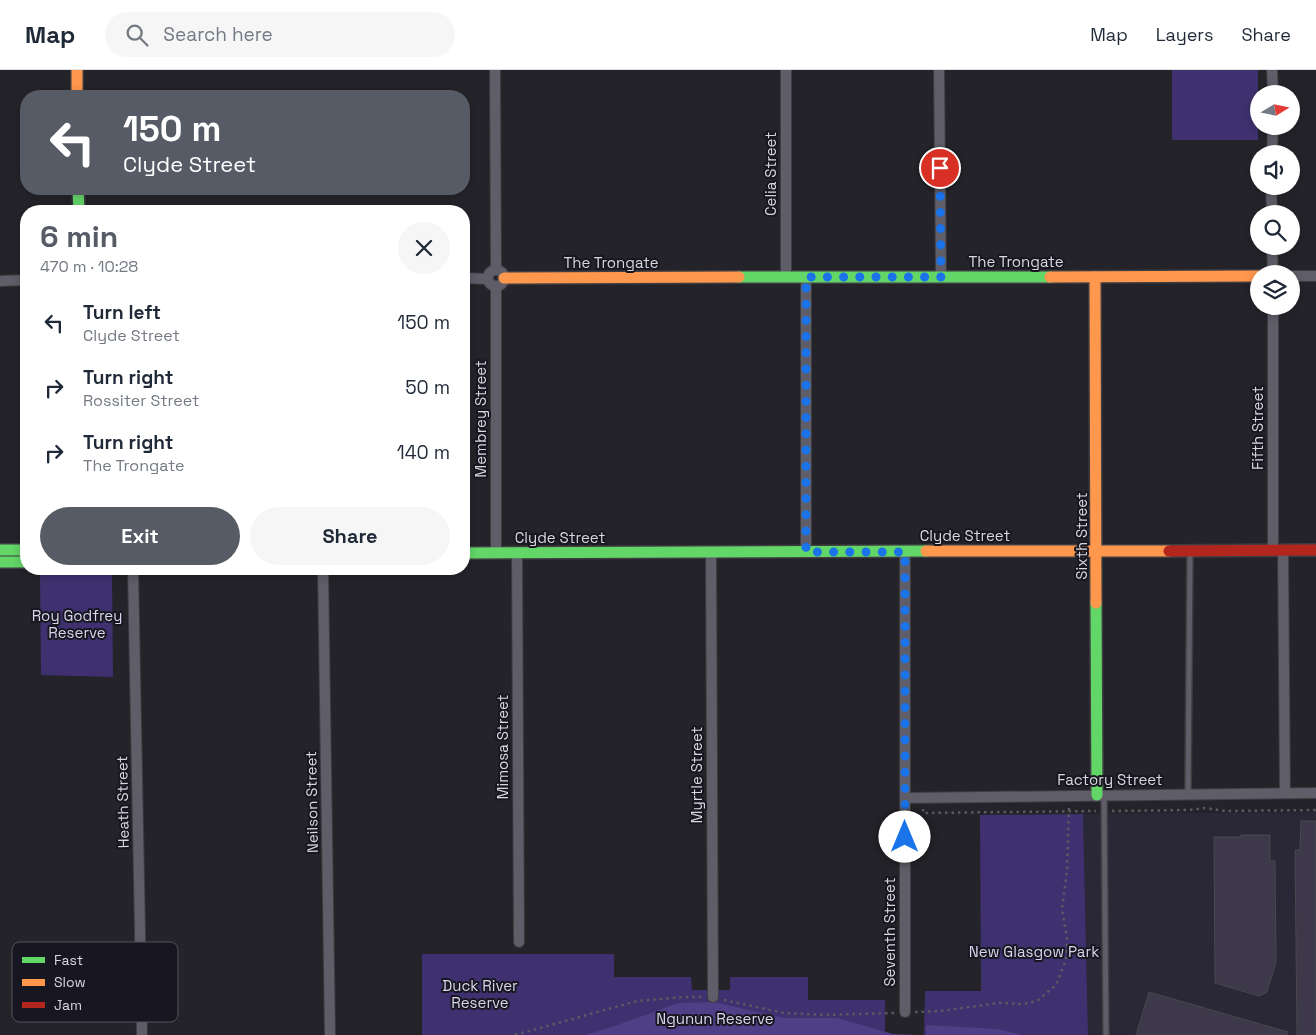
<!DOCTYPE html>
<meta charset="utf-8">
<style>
body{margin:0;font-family:"Space Grotesk",sans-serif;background:#f6f6f7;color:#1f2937;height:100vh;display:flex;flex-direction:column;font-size:19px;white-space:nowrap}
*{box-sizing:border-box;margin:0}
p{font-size:16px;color:#747a83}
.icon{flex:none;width:28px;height:28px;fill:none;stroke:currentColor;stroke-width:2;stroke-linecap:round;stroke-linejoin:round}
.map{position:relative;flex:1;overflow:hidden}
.side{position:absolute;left:20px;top:135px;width:450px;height:370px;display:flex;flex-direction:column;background:#fff;border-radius:20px;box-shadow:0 2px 8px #0003}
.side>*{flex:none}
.banner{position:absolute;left:20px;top:20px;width:450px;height:105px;border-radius:20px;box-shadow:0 2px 8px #0003;background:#565b66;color:#fff;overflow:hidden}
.needle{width:32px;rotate:80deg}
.fabs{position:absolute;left:1250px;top:15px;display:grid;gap:10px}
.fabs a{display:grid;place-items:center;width:50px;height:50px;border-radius:50%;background:#fff;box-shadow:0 2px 8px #0003;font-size:25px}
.pin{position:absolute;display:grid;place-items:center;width:42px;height:42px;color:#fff;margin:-21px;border:2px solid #fff;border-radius:50%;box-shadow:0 1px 5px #0007}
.me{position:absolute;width:55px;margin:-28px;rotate:0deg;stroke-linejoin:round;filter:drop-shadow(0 0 4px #0008)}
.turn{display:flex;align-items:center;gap:18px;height:105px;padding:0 20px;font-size:22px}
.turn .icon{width:65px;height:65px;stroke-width:2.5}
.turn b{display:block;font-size:35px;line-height:42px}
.round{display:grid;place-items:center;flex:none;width:52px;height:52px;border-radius:26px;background:#f6f6f7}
.overview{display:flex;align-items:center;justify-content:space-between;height:85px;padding:0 20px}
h1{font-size:30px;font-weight:700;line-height:38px;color:#565b66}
.cta{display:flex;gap:10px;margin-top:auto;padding:10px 20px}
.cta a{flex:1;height:58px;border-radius:30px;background:#565b66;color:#fff;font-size:20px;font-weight:700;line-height:58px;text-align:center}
.cta a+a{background:#f6f6f7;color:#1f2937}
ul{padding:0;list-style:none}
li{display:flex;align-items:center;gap:15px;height:65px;padding:0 20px}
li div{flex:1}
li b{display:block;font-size:19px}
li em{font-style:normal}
header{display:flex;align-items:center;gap:30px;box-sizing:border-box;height:70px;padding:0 25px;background:#fff;border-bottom:1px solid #e0e1e3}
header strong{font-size:24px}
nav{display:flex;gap:28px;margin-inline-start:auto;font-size:18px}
.search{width:350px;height:45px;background:#f6f6f7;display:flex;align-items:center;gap:12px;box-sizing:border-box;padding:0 18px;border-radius:28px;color:#747a83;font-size:19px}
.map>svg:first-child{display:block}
.built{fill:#2a2837}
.green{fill:#3f316f}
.forest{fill:#4e3f86}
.building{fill:#3d384a;stroke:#48484c}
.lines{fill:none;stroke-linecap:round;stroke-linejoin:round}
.lane-casing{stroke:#3e3d41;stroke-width:8}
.street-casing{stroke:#3e3d41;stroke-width:12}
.fast-casing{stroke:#3e3d41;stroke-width:14}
.slow-casing{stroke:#3e3d41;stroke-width:14}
.jam-casing{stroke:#3e3d41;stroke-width:14}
.path{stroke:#5b5a63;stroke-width:2.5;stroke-dasharray:2.5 4;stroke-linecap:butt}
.lane{stroke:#5e5d68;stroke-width:5}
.street{stroke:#5e5d68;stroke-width:10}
.fast{stroke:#63d668;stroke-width:11}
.slow{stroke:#ff974d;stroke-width:11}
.jam{stroke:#b3261e;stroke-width:11}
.route{stroke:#1a73e8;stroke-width:9;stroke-dasharray:0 16.2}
.labels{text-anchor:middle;stroke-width:4;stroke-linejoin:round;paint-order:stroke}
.street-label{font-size:15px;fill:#d8d7de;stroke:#181721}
.park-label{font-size:15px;fill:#d8d6ed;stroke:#181721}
.key{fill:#181721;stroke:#52515a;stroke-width:1}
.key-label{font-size:14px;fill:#d8d7de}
</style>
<header>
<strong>Map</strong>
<div class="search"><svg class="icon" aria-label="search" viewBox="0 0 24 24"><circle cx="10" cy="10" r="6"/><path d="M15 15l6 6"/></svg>Search here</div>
<nav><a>Map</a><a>Layers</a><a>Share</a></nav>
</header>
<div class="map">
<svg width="1316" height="965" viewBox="0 0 1316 965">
<rect width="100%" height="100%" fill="#242329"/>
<path class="built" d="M1316,742V965H1088L1083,744Z"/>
<g class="green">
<rect x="1172" y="0" width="86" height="70"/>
<path d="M40,504H112L113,607L41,605Z"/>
<path d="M1083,744L1088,965H924L925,921H981L980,745Z"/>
<path d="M422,884H614V907H691L692,920H730V907H808V930H885V965H422Z"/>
</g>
<g class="forest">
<path d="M713,932L784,948H837L893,964L919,965H585L612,957L678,933Z"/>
<path d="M926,955L997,959L1023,965H926Z"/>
</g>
<g class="building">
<path d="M1301,751H1316V965H1297L1295,780H1300Z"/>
<path d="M1241,765H1270V791H1275L1276,892L1267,922L1259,926L1215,913L1214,767H1242Z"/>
<path d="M1149,922L1288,962L1287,965H1136Z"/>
</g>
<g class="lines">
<defs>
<g id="lane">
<path d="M1188,724L1190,482"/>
<path d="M1104,725L1106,965"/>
</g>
<g id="street">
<path d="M495,0L496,200"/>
<path d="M786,0V207"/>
<path d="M939,0L941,207"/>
<path d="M1272,0L1273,24"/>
<path d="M1272,84L1273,56"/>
<path d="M1271,116L1272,144"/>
<path d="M1272,176L1273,204"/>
<circle cx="496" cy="208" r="8"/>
<path d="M1291,206H1316"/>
<path d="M464,208L488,209"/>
<path d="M0,211L26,210"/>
<path d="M496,216V483"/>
<path d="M1273,480V236"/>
<path d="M1283,480L1285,723"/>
<path d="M711,482L713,927"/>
<path d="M806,482V207"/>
<path d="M905,482V942"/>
<path d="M517,483L519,872"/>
<path d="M133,499L142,965"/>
<path d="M323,499L330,965"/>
<path d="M905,728L1316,723"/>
</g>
<g id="fast">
<path d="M78,119L79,141"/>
<path d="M739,207H1050"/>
<path d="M0,480H26"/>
<path d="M464,483L926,481"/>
<path d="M0,492H26"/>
<path d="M1096,533L1097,725"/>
</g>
<g id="slow">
<path d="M77,0V26"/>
<path d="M1050,207L1259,206"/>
<path d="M1095,207L1096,533"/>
<path d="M504,208L739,207"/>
<path d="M926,481H1169"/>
</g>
<path id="jam" d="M1169,481L1316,480"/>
</defs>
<use href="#lane" class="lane-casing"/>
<use href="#street" class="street-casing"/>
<use href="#fast" class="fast-casing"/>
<use href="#slow" class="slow-casing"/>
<use href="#jam" class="jam-casing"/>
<g class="path">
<path d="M923,739V743L1096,741"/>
<path d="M1112,741L1189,740L1206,738L1225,741L1316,740"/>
<path d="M724,930L784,943L824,945L894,943"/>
<path d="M915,942L940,941L999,933L1024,934L1037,931L1056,915L1066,890L1067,868L1062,839L1067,801L1069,736"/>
<path d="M515,965L637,931L685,927H704"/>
</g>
<use href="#lane" class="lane"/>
<use href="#street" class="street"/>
<use href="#fast" class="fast"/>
<use href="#slow" class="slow"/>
<use href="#jam" class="jam"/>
</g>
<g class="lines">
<path class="route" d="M905,767V482H806V207H941L940,98"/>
</g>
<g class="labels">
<g class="street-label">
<text transform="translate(771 104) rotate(-90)" y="5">Celia Street</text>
<text x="1016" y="197">The Trongate</text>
<text x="611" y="198">The Trongate</text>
<text transform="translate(481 349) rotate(-90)" y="5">Membrey Street</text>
<text transform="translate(1258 358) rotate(-90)" y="5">Fifth Street</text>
<text x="965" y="471">Clyde Street</text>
<text transform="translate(1082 466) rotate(-90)" y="5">Sixth Street</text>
<text x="560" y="473">Clyde Street</text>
<text transform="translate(503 677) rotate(-90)" y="5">Mimosa Street</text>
<text transform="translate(697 705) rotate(-90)" y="5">Myrtle Street</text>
<text x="1110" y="715">Factory Street</text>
<text transform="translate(123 732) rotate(-91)" y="5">Heath Street</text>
<text transform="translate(312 732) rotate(-91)" y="5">Neilson Street</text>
<text transform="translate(890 862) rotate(-90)" y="5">Seventh Street</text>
</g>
<g class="park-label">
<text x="77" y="551">Roy Godfrey<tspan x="77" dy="17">Reserve</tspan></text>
<text x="1034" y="887">New Glasgow Park</text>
<text x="480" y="921">Duck River<tspan x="480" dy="17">Reserve</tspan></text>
<text x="715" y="954">Ngunun Reserve</text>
</g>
</g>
<rect x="12" y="872" width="166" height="80" rx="8" class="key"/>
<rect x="22" y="887" width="23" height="6" fill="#63d668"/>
<rect x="22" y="909" width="23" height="7" fill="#ff974d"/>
<rect x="22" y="932" width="23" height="6" fill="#b3261e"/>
<g class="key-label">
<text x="54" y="895">Fast</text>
<text x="54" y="917">Slow</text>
<text x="54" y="940">Jam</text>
</g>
</svg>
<div class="fabs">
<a><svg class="needle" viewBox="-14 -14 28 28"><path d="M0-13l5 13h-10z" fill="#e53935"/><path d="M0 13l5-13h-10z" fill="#747a83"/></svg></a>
<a><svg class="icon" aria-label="sound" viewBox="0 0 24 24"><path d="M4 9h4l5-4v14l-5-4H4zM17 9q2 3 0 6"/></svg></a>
<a><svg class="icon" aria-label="search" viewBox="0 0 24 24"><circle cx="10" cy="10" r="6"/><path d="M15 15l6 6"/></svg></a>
<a><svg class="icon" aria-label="layers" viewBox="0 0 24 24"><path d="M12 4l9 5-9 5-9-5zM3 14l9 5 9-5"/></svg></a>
</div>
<div class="pin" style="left:940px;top:98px;background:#d93025"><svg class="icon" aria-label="arrive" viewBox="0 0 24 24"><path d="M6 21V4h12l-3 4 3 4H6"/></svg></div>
<svg class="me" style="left:905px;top:767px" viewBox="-20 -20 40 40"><circle r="19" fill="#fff"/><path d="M0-13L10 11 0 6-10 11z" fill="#1a73e8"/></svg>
<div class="banner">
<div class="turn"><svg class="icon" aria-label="left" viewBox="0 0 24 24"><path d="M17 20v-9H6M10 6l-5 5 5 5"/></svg><div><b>150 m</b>Clyde Street</div></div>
</div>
<section class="side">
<div class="overview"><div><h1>6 min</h1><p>470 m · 10:28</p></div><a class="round"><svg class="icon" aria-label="close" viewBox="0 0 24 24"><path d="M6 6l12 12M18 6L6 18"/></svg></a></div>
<ul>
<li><svg class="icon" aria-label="left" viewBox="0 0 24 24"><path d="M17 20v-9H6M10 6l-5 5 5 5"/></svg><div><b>Turn left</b><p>Clyde Street</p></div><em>150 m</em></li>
<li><svg class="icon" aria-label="right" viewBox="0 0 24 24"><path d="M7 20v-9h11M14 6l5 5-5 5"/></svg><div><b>Turn right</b><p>Rossiter Street</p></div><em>50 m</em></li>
<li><svg class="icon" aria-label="right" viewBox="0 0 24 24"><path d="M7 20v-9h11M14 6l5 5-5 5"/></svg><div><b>Turn right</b><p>The Trongate</p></div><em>140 m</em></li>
</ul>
<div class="cta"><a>Exit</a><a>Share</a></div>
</section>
</div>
